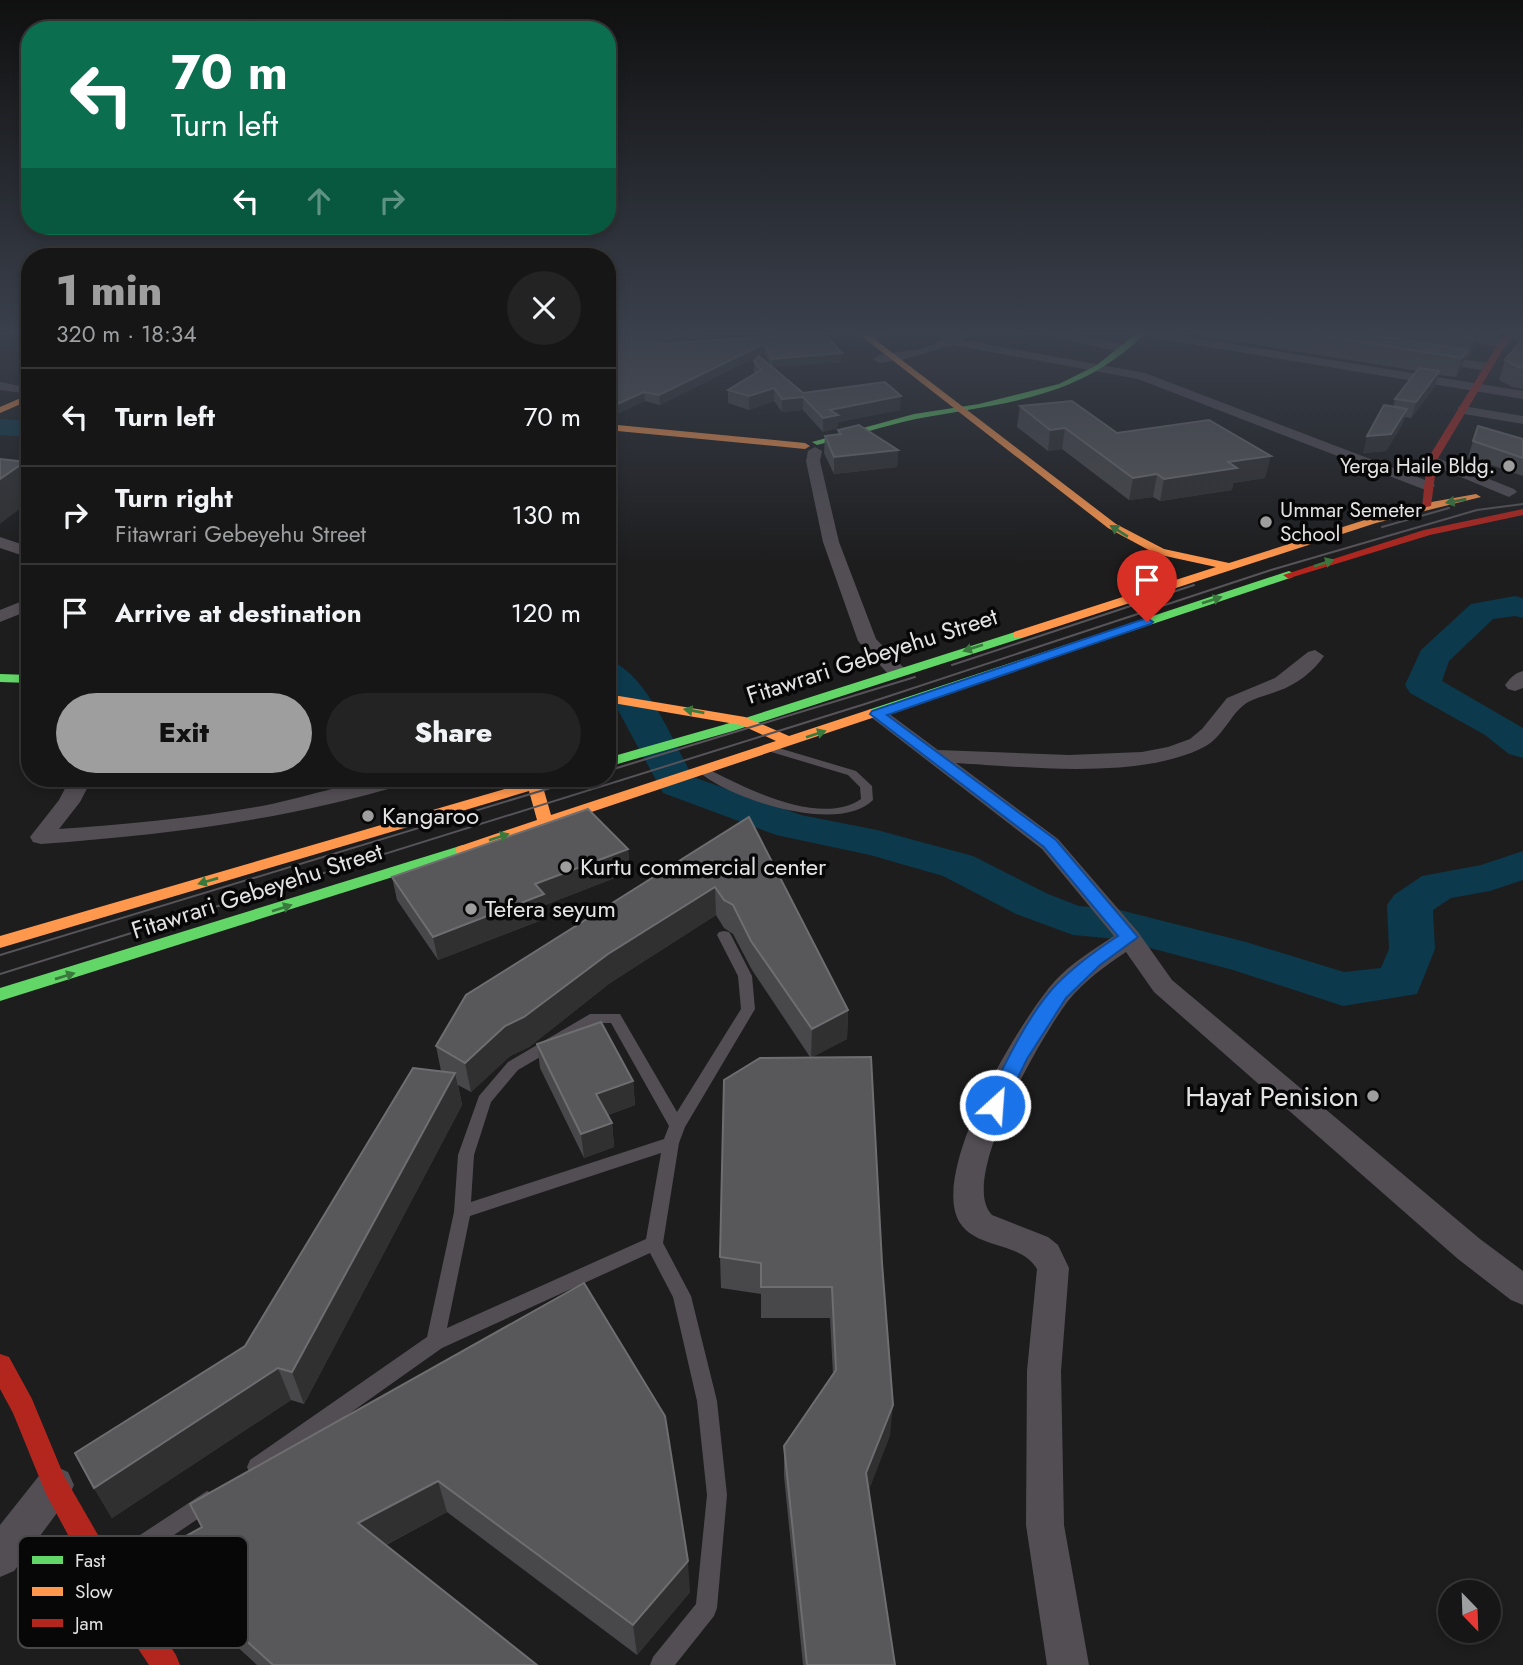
<!DOCTYPE html>
<meta charset="utf-8">
<style>
body{margin:0;font-family:Jost,sans-serif;background:#232323;color:#f1f3f6;height:100vh;display:flex;flex-direction:column;font-size:26px;white-space:nowrap}
*{box-sizing:border-box;margin:0}
p{font-size:23px;color:#9e9fa1}
.icon{flex:none;width:38px;height:38px;fill:none;stroke:currentColor;stroke-width:2;stroke-linecap:round;stroke-linejoin:round}
.map{position:relative;flex:1;overflow:hidden}
.panel{position:absolute;left:21px;top:248px;width:595px;height:539px;display:flex;flex-direction:column;background:#161616;border-radius:28px;box-shadow:0 4px 10px #0003,0 0 0 2px #353535}
.panel>*{flex:none}
.top-card{position:absolute;left:21px;top:21px;width:595px;height:214px;border-radius:28px;box-shadow:0 4px 10px #0003,0 0 0 2px #353535;background:#0b6e4f;color:#fff;overflow:hidden}
.needle{width:46px;rotate:157deg}
.buttons{position:absolute;left:1438px;top:1580px;display:grid;gap:14px}
.buttons a{display:grid;place-items:center;width:63px;height:63px;border-radius:50%;background:#161616;box-shadow:0 4px 10px #0003,0 0 0 2px #353535;font-size:35px}
.pin{position:absolute;display:grid;place-items:center;width:60px;height:60px;color:#fff;margin:-72px -30px;border-radius:50% 50% 50% 0;rotate:-45deg;box-shadow:0 0 7px #0007}
.pin .icon{rotate:45deg}
.me{position:absolute;width:77px;margin:-38px;rotate:26deg;stroke-linejoin:round;filter:drop-shadow(0 0 5px #0008)}
.turn{display:flex;align-items:center;gap:24px;height:147px;padding:0 35px;font-size:32px}
.turn .icon{width:91px;height:91px;stroke-width:2.5}
.turn b{display:block;font-size:49px;line-height:60px}
.lanes{display:flex;align-items:center;height:66px;padding:0 35px;background:#0003;justify-content:center;gap:35px;direction:ltr}
.lanes .off{opacity:.35}
.round{display:grid;place-items:center;flex:none;width:74px;height:74px;border-radius:37px;background:#232323}
.overview{display:flex;align-items:center;justify-content:space-between;height:119px;padding:0 35px}
h1{font-size:42px;font-weight:800;line-height:52px;color:#9e9e9f}
.action{display:flex;gap:14px;margin-top:auto;padding:14px 35px}
.action a{flex:1;height:80px;border-radius:42px;background:#9e9e9f;color:#111;font-size:28px;font-weight:800;line-height:80px;text-align:center}
.action a+a{background:#232323;color:#f1f3f6}
ul{padding:0;list-style:none}
li{display:flex;align-items:center;gap:21px;height:98px;padding:0 35px;border-top:2px solid #353535}
li div{flex:1}
li b{display:block;font-size:26px}
li em{font-style:normal}
.map>svg:first-child{display:block}
.lines{fill:none;stroke-linecap:round;stroke-linejoin:round}
.river{fill:#0c394c;fill-rule:evenodd}
.lane{fill:#534e54;fill-rule:evenodd}
.street{fill:#534e54;fill-rule:evenodd}
.fast{fill:#63d668;fill-rule:evenodd}
.slow{fill:#ff974d;fill-rule:evenodd}
.jam{fill:#b3261e;fill-rule:evenodd}
.tram{stroke:#575459;stroke-width:2}
.wall{fill:#48484a}
.shaded-wall{fill:#303031}
.building{fill:#58585a;stroke:#6e6e70;stroke-width:2}
.oneway{fill:#3a793d}
.route{fill:#1a73e8;stroke:#114b97;stroke-width:2}
.poi-dot{fill:#9e9e9f;stroke:#070708;stroke-width:2.5}
.labels{text-anchor:middle;stroke-width:7;stroke-linejoin:round;paint-order:stroke}
.far-poi-label{font-size:21px;fill:#e3e3e4;stroke:#070708;text-anchor:end}
.street-label{font-size:24px;fill:#e3e3e4;stroke:#070708}
.poi-label{font-size:24px;fill:#e3e3e4;stroke:#070708;text-anchor:start}
.near-poi-label{font-size:28px;fill:#e3e3e4;stroke:#070708;text-anchor:end}
.key{fill:#070708;stroke:#49494a;stroke-width:2}
.key-label{font-size:19px;fill:#e3e3e4}
</style>
<div class="map">
<svg width="1523" height="1665" viewBox="0 0 1523 1665">
<rect width="100%" height="100%" fill="#1d1d1e"/>
<g class="lines">
<g class="river">
<path d="M0,419L30,421V437L0,435Z"/>
<path d="M1515,596L1523,598V618L1515,616L1493,619L1449,661L1442,681L1523,728V758L1509,754L1485,735L1410,693L1405,685L1421,650L1471,604Z"/>
<path d="M607,660C645,669 674,744 693,777L801,815L877,830L973,856L1048,894L1079,906L1116,909L1246,942L1344,972L1381,968L1389,949L1387,905L1394,895L1422,876L1481,865L1523,851V880L1490,891L1451,898L1433,910L1435,949L1417,994L1343,1006L1233,970L1116,939L1073,935L1016,914L943,876L870,855L776,835L663,793L607,690Z"/>
</g>
<g class="lane">
<path d="M772,746L856,771L872,786L873,800C839,835 729,799 698,771L704,768L708,769C745,788 821,827 861,799L860,787L848,775L768,751L766,749Z"/>
<path d="M724,931L729,932L731,935L752,976L755,1009L685,1127L679,1143L663,1243L691,1296L717,1401L727,1495L717,1608L714,1616L675,1665H650L653,1657L696,1604L707,1495L697,1401L673,1297L650,1253L442,1348L264,1474L257,1477L250,1474L247,1467L250,1460L427,1337L454,1212L458,1155L479,1096L508,1062L590,1014H620L677,1112L741,1009L738,976L717,935L719,932ZM598,1023H611L669,1126L664,1139L471,1202L474,1155L491,1102L518,1070ZM661,1153L646,1239L447,1328L470,1216Z"/>
<path d="M207,1491L214,1494L217,1501L214,1508L119,1572L112,1576L105,1572L101,1565L105,1558Z"/>
</g>
<g class="street">
<path d="M876,331H889L876,342H868V338Z"/>
<path d="M1024,331H1050L1122,344L1128,348L1122,352Z"/>
<path d="M1137,331H1153L1523,391V399L1142,336L1138,335Z"/>
<path d="M1416,331H1445L1503,340L1509,344L1503,348Z"/>
<path d="M964,332L970,335L963,340L1145,373L1433,483L1435,486L1428,490L1423,489L1138,379L953,345L901,360L879,363L873,359L879,355L920,349Z"/>
<path d="M1434,355L1487,363L1493,367L1487,371L1430,362L1428,359Z"/>
<path d="M0,382L30,388V394L0,390Z"/>
<path d="M1463,406L1523,416V424L1458,413V407Z"/>
<path d="M815,447L822,451L820,461L839,542L876,639L904,668L907,672L904,676H890L858,641L823,542L806,461L808,451Z"/>
<path d="M1432,456L1514,489L1517,492L1509,497L1504,495L1427,463L1425,460Z"/>
<path d="M0,537L30,547V558L0,548Z"/>
<path d="M30,598V610L0,622V610Z"/>
<path d="M1315,650L1324,656C1314,671 1296,685 1278,691C1268,695 1257,697 1248,702C1230,713 1224,737 1204,747C1141,780 1026,767 956,763L1058,839L1138,932L1172,980L1480,1239L1523,1271V1305L1511,1300L1458,1259L1154,992L1126,952C1105,966 1084,981 1068,1001C1043,1034 957,1180 992,1215L1048,1237L1058,1245L1069,1268L1061,1371L1064,1525L1089,1665H1047L1026,1525L1027,1371L1037,1269C1020,1241 978,1250 960,1223C928,1173 1019,1022 1054,982C1071,963 1093,950 1114,936L1042,849L867,714L870,710H884L938,750L1069,755L1142,752L1168,747L1190,739L1202,729L1227,698L1275,678L1308,652Z"/>
<path d="M1523,671V688L1515,691L1508,689L1505,685C1510,678 1515,673 1523,671Z"/>
<path d="M70,779H92L80,802L59,829C129,824 198,818 267,805C313,796 361,777 408,779L405,784C286,820 165,835 41,844L33,842L30,837L59,800Z"/>
<path d="M55,1466L68,1472L74,1485L68,1498L14,1571L0,1577V1525L42,1472Z"/>
</g>
<g class="fast">
<path d="M1139,331H1148C1078,400 1007,402 916,419C883,426 850,437 817,445L812,442L914,414L979,404L1059,384L1097,365Z"/>
<path d="M30,388V394L23,391L24,389Z"/>
<path d="M1289,571L1293,573V577L878,716L873,717L866,713L868,710Z"/>
<path d="M1018,631L1024,635L1022,638L733,731L607,767V758L723,725Z"/>
<path d="M0,674L30,675V683L0,682Z"/>
<path d="M463,845L471,850L469,853L0,1001V988Z"/>
</g>
<g class="slow">
<path d="M855,331H864L1116,524L1164,549L1229,563L1368,519L1426,503L1476,494L1481,497L1376,523L1022,638H1014V632L1216,567L1156,554L1108,528Z"/>
<path d="M30,394V400L0,413V407Z"/>
<path d="M607,424L805,443L810,446L805,449L607,430Z"/>
<path d="M607,694L745,717L789,736L868,710L873,709L880,713L878,716L469,853H457L455,850L457,847L537,820L529,791L0,948V936L529,782L531,779H562L560,782L543,787L551,815L776,741L741,725L607,702Z"/>
</g>
<g class="jam">
<path d="M1506,331H1514L1437,460L1431,506L1422,508L1427,460Z"/>
<path d="M1523,509V515L1430,535L1293,577L1289,579L1283,575L1424,530Z"/>
<path d="M0,1354L9,1357L32,1399L64,1476L113,1561L176,1655L180,1665H149L93,1581L46,1494L13,1413L0,1389Z"/>
</g>
<g class="tram">
<path d="M1382,527L1449,508"/>
<path d="M952,665L1194,585"/>
<path d="M607,771L915,677"/>
<path d="M0,955L580,779"/>
<path d="M0,974L865,704L1271,570L1477,510L1523,504"/>
</g>
</g>
<g class="wall">
<path d="M607,331H715L686,342L824,333L841,362L773,367L803,393L900,410L838,422L837,428L823,432L803,410L782,412L774,401L749,410L728,403V390L754,374V361L771,365L764,353L660,405L645,401L614,415L607,404Z"/>
<path d="M1171,331H1500L1495,338L1478,335L1475,346L1468,357H1465L1461,369L1456,377L1438,375L1435,387L1411,418L1405,417L1402,425L1386,451L1363,453L1393,407L1395,399L1417,371Z"/>
<path d="M1518,331H1523V389L1512,387L1499,380L1505,360L1520,343L1515,341Z"/>
<path d="M1020,406L1117,433L1265,478L1233,483L1232,490L1160,501L1153,497L1129,500L1062,449L1048,451L1017,427Z"/>
<path d="M1478,426L1523,439V476L1468,457Z"/>
<path d="M838,430L898,450L897,467L834,474L824,453L825,436L838,434Z"/>
<path d="M749,817L848,1010L847,1039L812,1057L890,1435L869,1489L895,1665H803L784,1476V1446L833,1375L830,1318H761V1294L721,1288L720,1257L810,1057L752,970L733,934L724,928L716,915L610,983L529,1047L510,1056L471,1092L458,1085L462,1105L304,1404L291,1400L112,1518L94,1488L245,1346L441,1071L436,1046Z"/>
<path d="M628,849L630,872L545,905L547,918L438,960L397,900L392,877Z"/>
<path d="M537,1044L633,1081L635,1105L608,1115L612,1123L614,1147L584,1158L540,1068Z"/>
<path d="M584,1283L690,1592L637,1655L447,1512L386,1545L537,1665H257L170,1585L152,1555L202,1527Z"/>
</g>
<g class="shaded-wall">
<path d="M691,331H715L657,352V344Z"/>
<path d="M1479,331H1480L1475,346L1468,357L1474,339Z"/>
<path d="M764,344V353L660,405L659,395Z"/>
<path d="M1467,350L1461,369L1456,377L1462,358Z"/>
<path d="M842,353L841,362L772,368V359Z"/>
<path d="M1439,371L1435,387L1411,418L1416,402Z"/>
<path d="M774,388V401L749,410V396Z"/>
<path d="M644,392L645,401L614,415L613,406Z"/>
<path d="M901,396L900,410L838,422L837,428L823,432V418L830,410Z"/>
<path d="M803,397V410L782,412V399Z"/>
<path d="M1407,409L1402,425L1386,451L1363,453L1367,436Z"/>
<path d="M1065,428L1062,449L1048,451L1050,430Z"/>
<path d="M898,450L897,467L834,474V457Z"/>
<path d="M1271,456L1265,478L1233,483L1232,490L1160,501L1164,479L1228,462Z"/>
<path d="M29,459L30,501L0,524V479Z"/>
<path d="M1157,474L1153,497L1129,500L1133,478Z"/>
<path d="M628,849L630,872L545,905L547,918L438,960L433,937L535,884Z"/>
<path d="M715,887L716,915L610,983L529,1047L510,1056L471,1092L465,1063L505,1026L608,954Z"/>
<path d="M848,1010L847,1039L811,1058L812,1029Z"/>
<path d="M455,1073L462,1105L304,1404L292,1372Z"/>
<path d="M633,1081L635,1105L599,1118L596,1094Z"/>
<path d="M612,1123L614,1147L584,1158L581,1134Z"/>
<path d="M278,1368L291,1400L112,1518L94,1488Z"/>
<path d="M893,1405L890,1435L864,1503L866,1473Z"/>
<path d="M438,1481L447,1512L370,1553L358,1523Z"/>
<path d="M688,1561L690,1592L637,1655L633,1625Z"/>
</g>
<g class="building">
<path d="M607,331H691L657,344L824,333L842,353L772,359L764,344L659,395L644,392L613,406L607,396Z"/>
<path d="M1289,331H1348L1467,350L1462,358Z"/>
<path d="M1426,331H1479L1474,339Z"/>
<path d="M1523,339V368L1518,367L1505,360Z"/>
<path d="M759,356L803,393L885,382L901,396L830,410L838,415L823,418L803,397L782,399L774,388L749,396L728,390L761,370L754,361Z"/>
<path d="M1419,368L1439,371L1416,402L1395,399Z"/>
<path d="M1072,401L1117,433L1209,420L1271,456L1228,462L1237,468L1164,479L1157,474L1133,478L1065,428L1050,430L1020,406Z"/>
<path d="M1384,405L1407,409L1391,434L1367,436Z"/>
<path d="M859,425L898,450L834,457L825,436L841,434L838,430Z"/>
<path d="M1478,426L1523,439V458L1473,441Z"/>
<path d="M0,459L18,461L29,459L0,479Z"/>
<path d="M588,809L628,849L535,884L544,894L433,937L392,877Z"/>
<path d="M749,817L848,1010L812,1029L751,941L733,905L724,900L715,887L608,954L524,1017L505,1026L465,1063L436,1046L466,995Z"/>
<path d="M601,1022L633,1081L596,1094L612,1123L581,1134L537,1044Z"/>
<path d="M871,1057L882,1263L893,1405L866,1473L895,1665H807L784,1446L836,1370L832,1287H761V1263L720,1257L724,1080L760,1058Z"/>
<path d="M413,1068L455,1073L292,1372L278,1368L94,1488L75,1453L245,1346Z"/>
<path d="M584,1283L665,1416L688,1561L633,1625L438,1481L358,1523L537,1665H273L152,1555L202,1527L190,1504Z"/>
</g>
<defs><path id="oneway-solid" d="M-6-.8H1V-3.2L6.5 0L1 3.2V.8H-6Z" transform="scale(1.75)"/></defs>
<g class="oneway">
<use href="#oneway-solid" transform="translate(1456 501) rotate(170)"/>
<use href="#oneway-solid" transform="translate(1119 531) rotate(-148)"/>
<use href="#oneway-solid" transform="translate(1324 563) rotate(-18)"/>
<use href="#oneway-solid" transform="translate(1212 600) rotate(-18)"/>
<use href="#oneway-solid" transform="translate(973 648) rotate(162)"/>
<use href="#oneway-solid" transform="translate(694 711) rotate(-170)"/>
<use href="#oneway-solid" transform="translate(816 734) rotate(-18)"/>
<use href="#oneway-solid" transform="translate(499 837) rotate(-18)"/>
<use href="#oneway-solid" transform="translate(208 881) rotate(164)"/>
<use href="#oneway-solid" transform="translate(282 908) rotate(-18)"/>
<use href="#oneway-solid" transform="translate(65 976) rotate(-17)"/>
</g>
<linearGradient id="sky" x2="0" y2="1"><stop stop-color="#101010"/><stop offset="0.59" stop-color="#3a404c"/><stop offset="1" stop-color="#3a404c" stop-opacity="0"/></linearGradient>
<rect width="1523" height="564" fill="url(#sky)"/>
<path class="route" d="M1147,618L1153,622L1151,624L887,715L1056,840L1138,937L1100,965L1066,998L1027,1059L1002,1110L995,1113L988,1110L985,1105C1003,1068 1026,1018 1054,987C1073,967 1095,951 1118,936L1044,847L870,714L872,711Z"/>
<g class="poi-dot">
<circle cx="1509" cy="466" r="7"/>
<circle cx="1266" cy="522" r="7"/>
<circle cx="368" cy="816" r="7"/>
<circle cx="566" cy="867" r="7"/>
<circle cx="471" cy="909" r="7"/>
<circle cx="1373" cy="1096" r="7"/>
</g>
<g class="labels">
<g class="far-poi-label">
<text x="1495" y="473">Yerga Haile Bldg.</text>
<text x="1280" y="517" text-anchor="start">Ummar Semeter<tspan x="1280" dy="24">School</tspan></text>
</g>
<g class="street-label">
<text transform="translate(872 656) rotate(-18)" y="8">Fitawrari Gebeyehu Street</text>
<text transform="translate(257 891) rotate(-18)" y="8">Fitawrari Gebeyehu Street</text>
</g>
<g class="poi-label">
<text x="382" y="824">Kangaroo</text>
<text x="580" y="875">Kurtu commercial center</text>
<text x="485" y="917">Tefera seyum</text>
</g>
<g class="near-poi-label">
<text x="1359" y="1106">Hayat Penision</text>
</g>
</g>
<rect x="18" y="1536" width="230" height="112" rx="10" class="key"/>
<rect x="32" y="1556" width="31" height="8" fill="#63d668"/>
<rect x="32" y="1587" width="31" height="9" fill="#ff974d"/>
<rect x="32" y="1619" width="31" height="8" fill="#b3261e"/>
<g class="key-label">
<text x="75" y="1567">Fast</text>
<text x="75" y="1598">Slow</text>
<text x="75" y="1630">Jam</text>
</g>
</svg>
<div class="buttons">
<a><svg class="needle" viewBox="-14 -14 28 28"><path d="M0-13l5 13h-10z" fill="#e53935"/><path d="M0 13l5-13h-10z" fill="#9e9fa1"/></svg></a>
</div>
<div class="pin" style="left:1147px;top:622px;background:#d93025"><svg class="icon" aria-label="arrive" viewBox="0 0 24 24"><path d="M6 21V4h12l-3 4 3 4H6"/></svg></div>
<svg class="me" style="left:995px;top:1105px" viewBox="-20 -20 40 40"><circle r="17" fill="#1a73e8" stroke="#fff" stroke-width="3"/><path d="M0-11L8 9 0 5-8 9z" fill="#fff"/></svg>
<div class="top-card">
<div class="turn"><svg class="icon" aria-label="left" viewBox="0 0 24 24"><path d="M17 20v-9H6M10 6l-5 5 5 5"/></svg><div><b>70 m</b>Turn left</div></div>
<div class="lanes"><svg class="icon" aria-label="left" viewBox="0 0 24 24"><path d="M17 20v-9H6M10 6l-5 5 5 5"/></svg><svg class="icon off" aria-label="ahead" viewBox="0 0 24 24"><path d="M12 20V5M6 11l6-6 6 6"/></svg><svg class="icon off" aria-label="right" viewBox="0 0 24 24"><path d="M7 20v-9h11M14 6l5 5-5 5"/></svg></div>
</div>
<section class="panel">
<div class="overview"><div><h1>1 min</h1><p>320 m · 18:34</p></div><a class="round"><svg class="icon" aria-label="close" viewBox="0 0 24 24"><path d="M6 6l12 12M18 6L6 18"/></svg></a></div>
<ul>
<li><svg class="icon" aria-label="left" viewBox="0 0 24 24"><path d="M17 20v-9H6M10 6l-5 5 5 5"/></svg><div><b>Turn left</b></div><em>70 m</em></li>
<li><svg class="icon" aria-label="right" viewBox="0 0 24 24"><path d="M7 20v-9h11M14 6l5 5-5 5"/></svg><div><b>Turn right</b><p>Fitawrari Gebeyehu Street</p></div><em>130 m</em></li>
<li><svg class="icon" aria-label="arrive" viewBox="0 0 24 24"><path d="M6 21V4h12l-3 4 3 4H6"/></svg><div><b>Arrive at destination</b></div><em>120 m</em></li>
</ul>
<div class="action"><a>Exit</a><a>Share</a></div>
</section>
</div>
